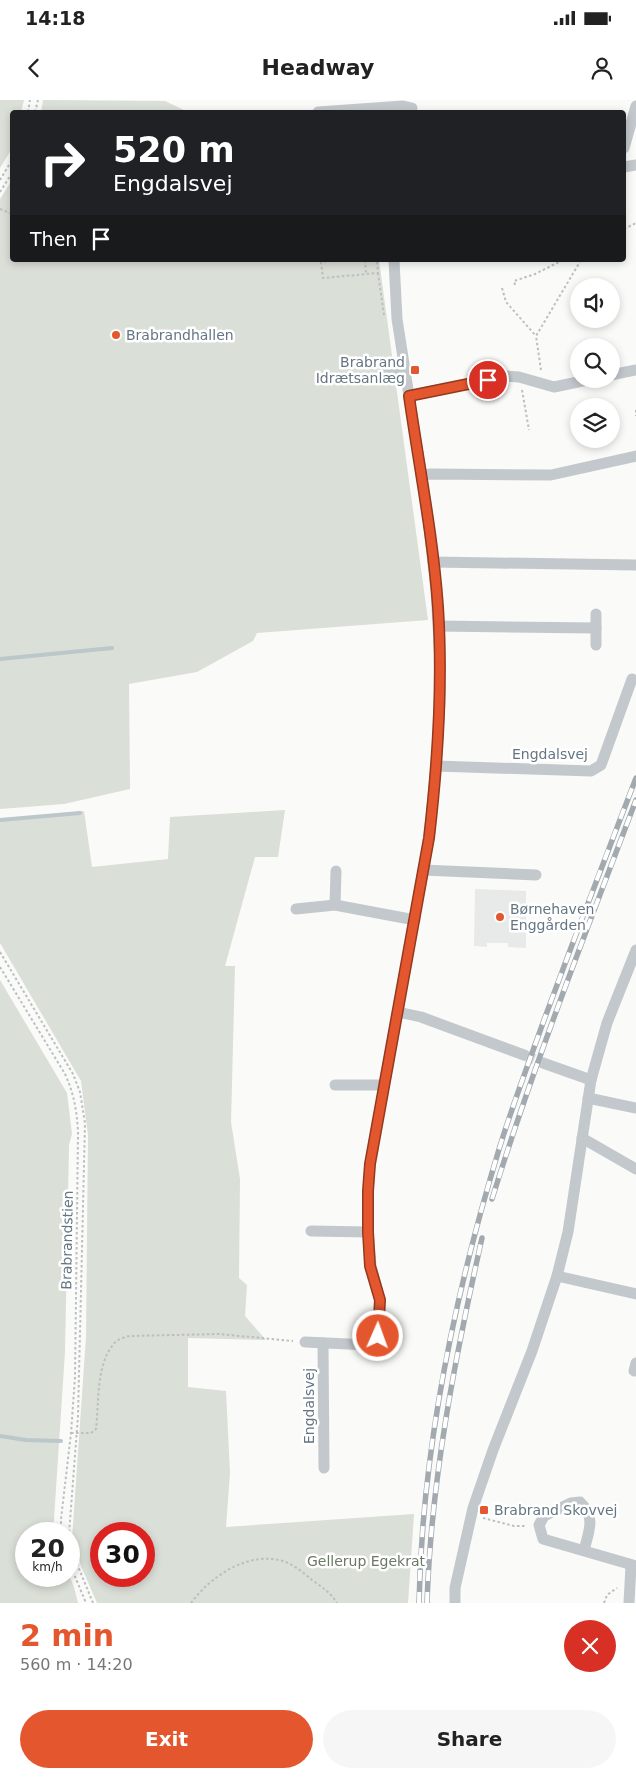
<!DOCTYPE html>
<meta charset="utf-8">
<style>
body{margin:0;font-family:"DejaVu Sans",sans-serif;background:#f6f6f6;color:#222;height:100vh;display:flex;flex-direction:column;font-size:19px;white-space:nowrap}
*{box-sizing:border-box;margin:0}
p{font-size:16px;color:#767676}
.icon{flex:none;width:28px;height:28px;fill:none;stroke:currentColor;stroke-width:2;stroke-linecap:round;stroke-linejoin:round}
.map{position:relative;height:1503px;overflow:hidden}
.side{display:flex;flex-direction:column;background:#fff;flex:1}
.side>*{flex:none}
.banner{position:absolute;left:10px;top:10px;width:616px;height:152px;border-radius:5px;box-shadow:0 2px 8px #0003;background:#202124;color:#fff;overflow:hidden}
.tools{position:absolute;left:570px;top:178px;display:grid;gap:10px}
.tools a{display:grid;place-items:center;width:50px;height:50px;border-radius:50%;background:#fff;box-shadow:0 2px 8px #0003;font-size:25px}
.speed{position:absolute;left:15px;top:1422px;display:flex;gap:10px;font-size:25px;font-weight:700;text-align:center}
.speed>*{display:grid;place-content:center;width:65px;height:65px;border-radius:50%;background:#fff;box-shadow:0 2px 8px #0003;line-height:1}
.speed small{font-size:12px;font-weight:400}
.speed .limit{border:8px solid #d22;background:#fff;color:#111}
.pin{position:absolute;display:grid;place-items:center;width:42px;height:42px;color:#fff;margin:-21px;border:2px solid #fff;border-radius:50%;box-shadow:0 1px 5px #0007}
.me{position:absolute;width:55px;margin:-28px;rotate:2deg;stroke-linejoin:round;filter:drop-shadow(0 0 4px #0008)}
.turn{display:flex;align-items:center;gap:18px;height:105px;padding:0 20px;font-size:22px}
.turn .icon{width:65px;height:65px;stroke-width:2.5}
.turn b{display:block;font-size:35px;line-height:42px}
.then{display:flex;align-items:center;height:48px;padding:0 20px;background:#0003;gap:10px;font-size:19px}
.round{display:grid;place-items:center;flex:none;width:52px;height:52px;border-radius:26px;background:#f6f6f6}
.headline{display:flex;align-items:center;justify-content:space-between;height:85px;padding:0 20px}
h1{font-size:30px;font-weight:800;line-height:38px;color:#e4572e}
.primary-button{display:flex;gap:10px;margin-top:auto;padding:10px 20px}
.primary-button a{flex:1;height:58px;border-radius:30px;background:#e4572e;color:#fff;font-size:20px;font-weight:800;line-height:58px;text-align:center}
.primary-button a+a{background:#f6f6f6;color:#222}
.status{display:flex;justify-content:space-between;align-items:center;height:35px;padding:0 25px;background:#fff;direction:ltr}
.status svg{height:14px;fill:currentColor}
header{display:flex;justify-content:space-between;align-items:center;height:65px;padding:0 20px;background:#fff;font-size:22px;font-weight:800}
.map>svg:first-child{display:block}
.built{fill:#e8e9e9}
.green{fill:#dadfd7;fill-rule:evenodd}
.lines{fill:none;stroke-linecap:round;stroke-linejoin:round}
.stream{stroke:#bbc7cb;stroke-width:4}
.minor-tunnel{stroke:#d5d9db;stroke-width:11;stroke-dasharray:11 5.5;stroke-linecap:butt}
.path{stroke:#bbbfc2;stroke-width:2;stroke-dasharray:2.5 2.5;stroke-linecap:butt}
.minor{stroke:#c3c8cc;stroke-width:11}
.rail-casing{stroke:#a2aab0;stroke-width:5.5}
.rail{stroke:#fff;stroke-width:4;stroke-dasharray:11;stroke-linecap:butt}
.route-casing{stroke:#94391e;stroke-width:12}
.route{stroke:#e4572e;stroke-width:9}
.poi-dot{fill:#e4572e;stroke:#fff;stroke-width:2}
.labels{text-anchor:middle;stroke-width:5;stroke-linejoin:round;paint-order:stroke}
.poi-label{font-size:14px;fill:#657683;stroke:#fff;text-anchor:start}
.street-label{font-size:14px;fill:#657683;stroke:#fff}
.park-label{font-size:14px;fill:#687a64;stroke:#fff}
</style>
<div class="status"><b>14:18</b><svg viewBox="0 0 49 12"><path d="M0 12V9h3v3zM5 12V6h3v6zM10 12V3h3v9zM15 12V0h3v12zM26 1h20v11H26zM47 4h2v5h-2z"/></svg></div>
<header><svg class="icon" aria-label="back" viewBox="0 0 24 24"><path d="M15 5l-7 7 7 7"/></svg>Headway<svg class="icon" aria-label="person" viewBox="0 0 24 24"><circle cx="12" cy="8" r="4"/><path d="M4 21q1-7 8-7t8 7"/></svg></header>
<div class="map">
<svg width="636" height="1503" viewBox="0 0 636 1503">
<rect width="100%" height="100%" fill="#fafaf8"/>
<path class="built" d="M475,789L526,791V848L508,847V843H487V847L474,846Z"/>
<g class="green">
<path d="M0,0H24L21,12H12V45L11,50L0,68Z"/>
<path d="M43,0L165,1L188,12H41Z"/>
<path d="M12,80V160H379L428,520L257,533L253,541L197,572L129,584L130,689L64,704L0,709V99Z"/>
<path d="M285,710L278,757H255L225,866H235L231,1022L240,1079L239,1178L247,1185L245,1216L266,1240L188,1238V1287L226,1291L230,1373L226,1427L414,1414L408,1503H97L81,1466L72,1439L86,1237L88,1035L81,981L0,843V719L84,711L92,767L168,759L170,717ZM101,1434H144V1476H101Z"/>
<path d="M0,880L67,993L72,1034L69,1045L65,1252L53,1434H26V1476L69,1475L74,1487L78,1503H0Z"/>
</g>
<g class="lines">
<g class="stream">
<path d="M0,559L112,548"/>
<path d="M0,720L80,713"/>
<path d="M0,1336L26,1340L61,1341"/>
</g>
<path class="minor-tunnel" d="M524,955L543,963"/>
<g class="path">
<path d="M28,12L30,0"/>
<path d="M35,12L38,0"/>
<path d="M0,80L12,60"/>
<path d="M0,92L12,73"/>
<path d="M0,109L12,114"/>
<path d="M624,129L636,123"/>
<path d="M321,160V162L342,160"/>
<path d="M365,160L366,174"/>
<path d="M321,162L323,178L378,173L377,160"/>
<path d="M378,173L384,215"/>
<path d="M515,185L514,181L535,174L563,160"/>
<path d="M502,188L506,202L536,236"/>
<path d="M541,270L536,236L581,160"/>
<path d="M522,290L529,330"/>
<path d="M636,310V316"/>
<path d="M0,852L73,974L80,992L85,1023L78,1316L69,1434"/>
<path d="M0,867L65,974C74,994 77,1011 78,1033L75,1277L71,1333L61,1419V1434"/>
<path d="M71,1333H91L96,1329C99,1304 96,1265 113,1245C117,1239 124,1237 130,1236L219,1234L293,1241"/>
<path d="M483,1418L514,1426H527"/>
<path d="M69,1440L73,1454L93,1503"/>
<path d="M69,1462L86,1503"/>
<path d="M191,1503C211,1476 248,1451 283,1461C293,1464 304,1473 312,1480C322,1487 331,1493 337,1503"/>
<path d="M604,1503L607,1495L617,1488"/>
</g>
<g class="minor">
<path d="M318,12L403,6L412,8"/>
<path d="M624,48L636,6"/>
<path d="M624,67L636,65"/>
<path d="M384,272L404,268"/>
<path d="M611,275L636,270"/>
<path d="M409,296L505,276L519,277L554,287L592,279"/>
<path d="M421,375L431,374L551,375L636,356"/>
<path d="M433,462L636,465"/>
<path d="M439,526L596,528"/>
<path d="M596,545V514"/>
<path d="M436,666L591,671L601,665L632,579"/>
<path d="M423,770L536,775"/>
<path d="M336,771L335,805L415,820"/>
<path d="M296,809L335,805"/>
<path d="M398,912L421,917L524,955"/>
<path d="M543,963L591,980"/>
<path d="M335,985H383"/>
<path d="M588,998L636,1008"/>
<path d="M582,1038L636,1069"/>
<path d="M311,1131L368,1132"/>
<path d="M557,1176L636,1194"/>
<path d="M305,1242L369,1245L376,1241L378,1236L380,1200L371,1166L368,1132V1091L370,1064L429,738L436,666L440,604V562L436,490L428,418L397,219L394,160"/>
<path d="M323,1243L324,1368"/>
<path d="M634,1271L636,1263"/>
<path d="M584,1450C589,1431 596,1417 580,1402L571,1403L544,1416L539,1425L543,1439L636,1466"/>
<path d="M455,1503V1488L473,1408L493,1350L532,1251L557,1176L568,1132L591,980L607,923L636,850"/>
<path d="M629,1503L631,1465"/>
</g>
<defs>
<g id="rail">
<path d="M492,1099C534,964 586,832 636,700"/>
<path d="M419,1503C422,1348 455,1193 500,1046C513,1004 529,962 544,920C574,839 605,758 636,678"/>
<path d="M427,1503C431,1379 455,1258 482,1138"/>
</g>
</defs>
<use href="#rail" class="rail-casing"/>
<use href="#rail" class="rail"/>
</g>
<g class="lines">
<defs>
<path id="route" d="M378,1236L380,1200L370,1166L368,1132V1091L370,1064L429,738C438,661 443,584 438,507C433,436 419,366 409,296L488,280"/>
</defs>
<use href="#route" class="route-casing"/>
<use href="#route" class="route"/>
</g>
<g class="poi-dot">
<circle cx="116" cy="235" r="5"/>
<rect x="410" y="265" width="10" height="10" rx="2.5"/>
<circle cx="500" cy="817" r="5"/>
<rect x="479" y="1405" width="10" height="10" rx="2.5"/>
</g>
<g class="labels">
<g class="poi-label">
<text x="126" y="240">Brabrandhallen</text>
<text x="405" y="267" text-anchor="end">Brabrand<tspan x="405" dy="16">Idrætsanlæg</tspan></text>
<text x="510" y="814">Børnehaven<tspan x="510" dy="16">Enggården</tspan></text>
<text x="494" y="1415">Brabrand Skovvej</text>
</g>
<g class="street-label">
<text x="550" y="659">Engdalsvej</text>
<text transform="translate(67 1140) rotate(-89)" y="5">Brabrandstien</text>
<text transform="translate(309 1306) rotate(-90)" y="5">Engdalsvej</text>
</g>
<g class="park-label">
<text x="366" y="1466">Gellerup Egekrat</text>
</g>
</g>
</svg>
<div class="tools">
<a><svg class="icon" aria-label="sound" viewBox="0 0 24 24"><path d="M4 9h4l5-4v14l-5-4H4zM17 9q2 3 0 6"/></svg></a>
<a><svg class="icon" aria-label="search" viewBox="0 0 24 24"><circle cx="10" cy="10" r="6"/><path d="M15 15l6 6"/></svg></a>
<a><svg class="icon" aria-label="layers" viewBox="0 0 24 24"><path d="M12 4l9 5-9 5-9-5zM3 14l9 5 9-5"/></svg></a>
</div>
<div class="speed"><div>20<small>km/h</small></div><div class="limit">30</div></div>
<div class="pin" style="left:488px;top:280px;background:#d93025"><svg class="icon" aria-label="arrive" viewBox="0 0 24 24"><path d="M6 21V4h12l-3 4 3 4H6"/></svg></div>
<svg class="me" style="left:378px;top:1236px" viewBox="-20 -20 40 40"><circle r="17" fill="#e4572e" stroke="#fff" stroke-width="3"/><path d="M0-11L8 9 0 5-8 9z" fill="#fff"/></svg>
<div class="banner">
<div class="turn"><svg class="icon" aria-label="right" viewBox="0 0 24 24"><path d="M7 20v-9h11M14 6l5 5-5 5"/></svg><div><b>520 m</b>Engdalsvej</div></div>
<div class="then">Then<svg class="icon" aria-label="arrive" viewBox="0 0 24 24"><path d="M6 21V4h12l-3 4 3 4H6"/></svg></div>
</div>
</div>
<section class="side">
<div class="headline"><div><h1>2 min</h1><p>560 m · 14:20</p></div><a class="round" style="background:#d93025;color:#fff"><svg class="icon" aria-label="close" viewBox="0 0 24 24"><path d="M6 6l12 12M18 6L6 18"/></svg></a></div>
<div class="primary-button"><a>Exit</a><a>Share</a></div>
</section>
